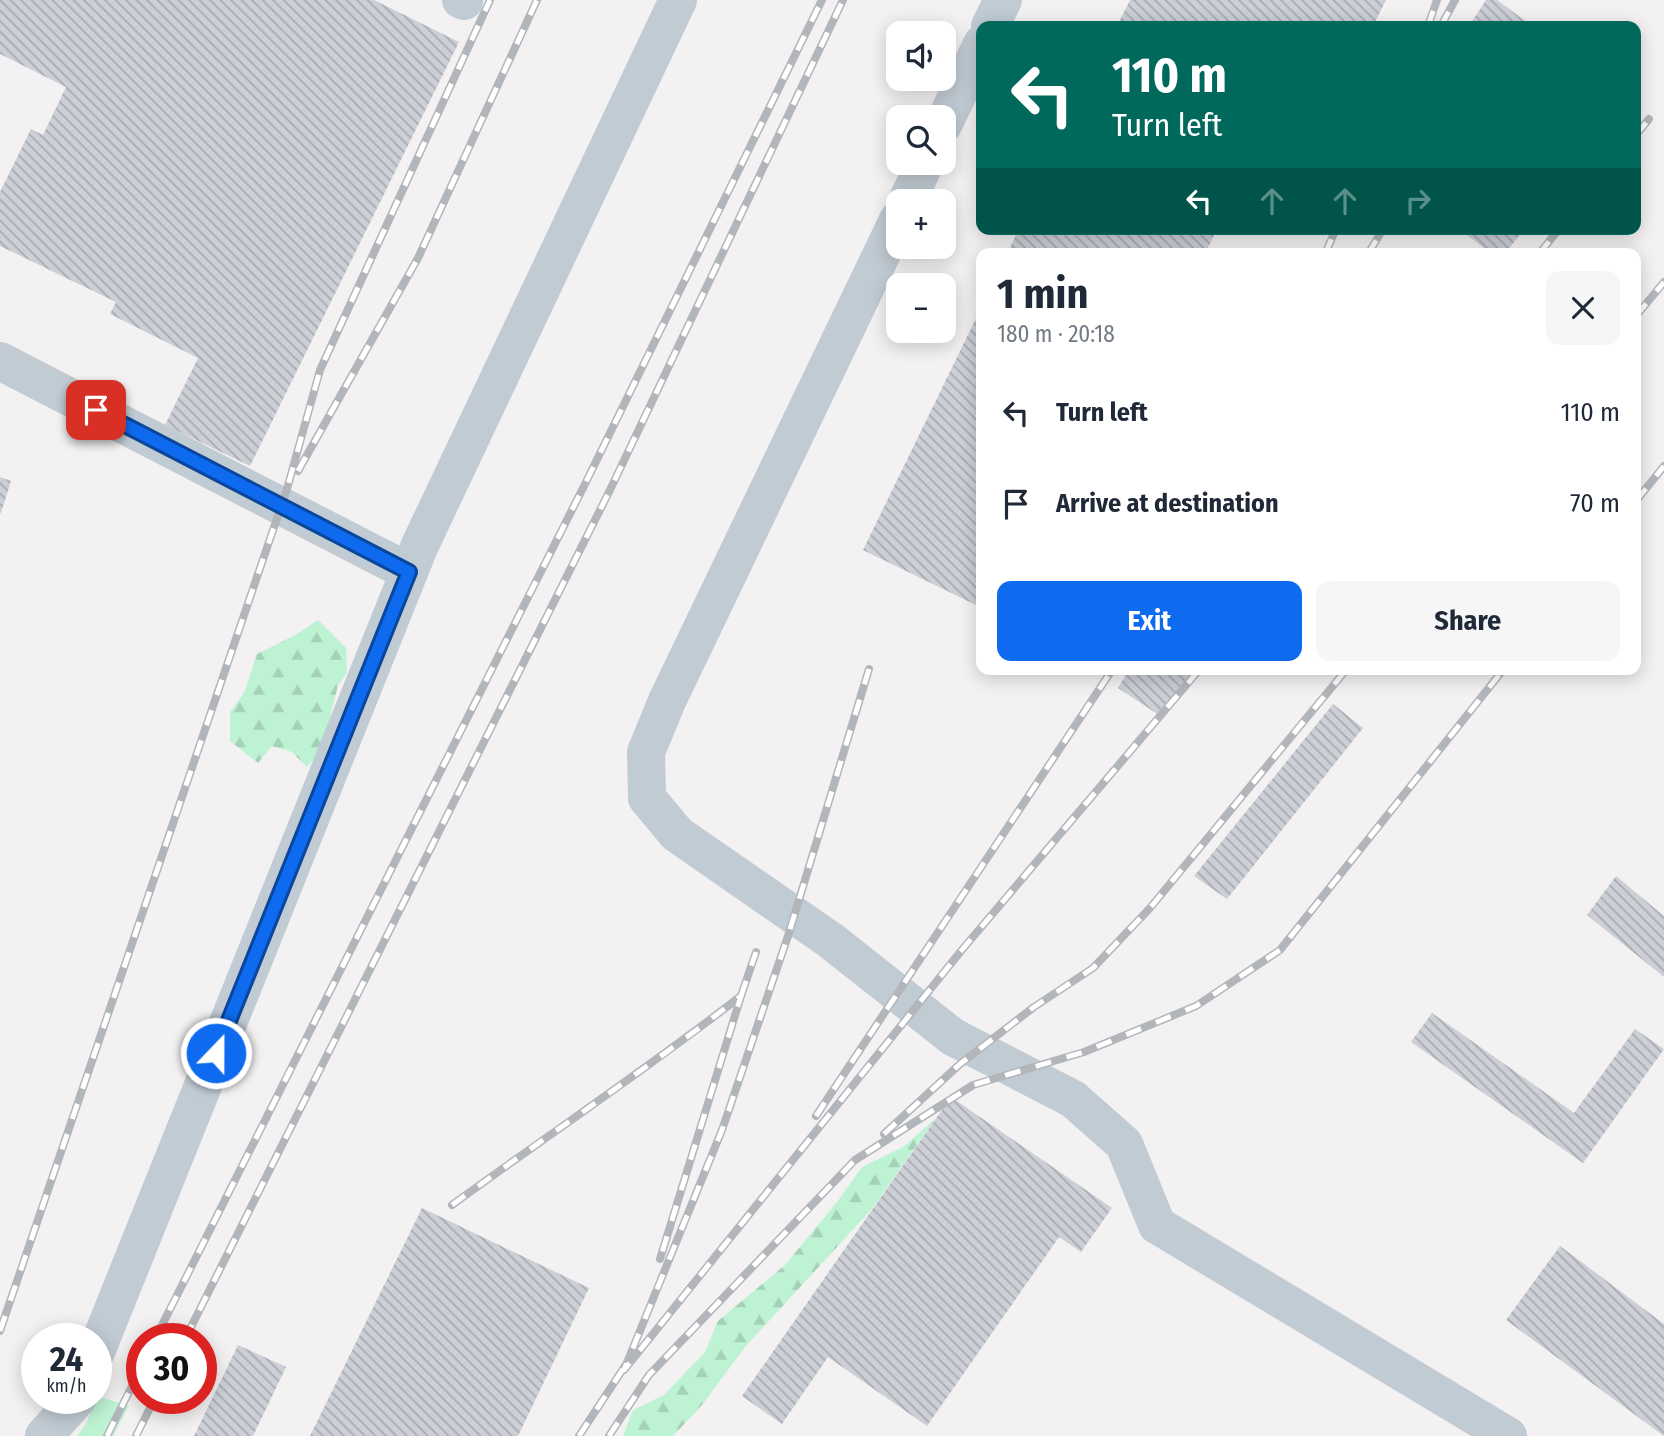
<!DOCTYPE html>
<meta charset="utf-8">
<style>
body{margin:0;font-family:"Fira Sans Condensed",sans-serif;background:#f6f6f7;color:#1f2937;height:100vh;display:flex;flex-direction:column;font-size:26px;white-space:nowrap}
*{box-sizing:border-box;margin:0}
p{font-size:23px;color:#747a83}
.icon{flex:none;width:38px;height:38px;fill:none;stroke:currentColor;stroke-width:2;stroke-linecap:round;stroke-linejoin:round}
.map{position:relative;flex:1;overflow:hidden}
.panel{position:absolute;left:976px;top:248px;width:665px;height:427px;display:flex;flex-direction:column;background:#fff;border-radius:14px;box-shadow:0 4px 18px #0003}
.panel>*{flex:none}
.guide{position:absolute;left:976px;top:21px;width:665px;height:214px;border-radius:14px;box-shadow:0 4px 18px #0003;background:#00695c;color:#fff;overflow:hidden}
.fabs{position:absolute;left:886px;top:21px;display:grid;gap:14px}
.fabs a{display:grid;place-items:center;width:70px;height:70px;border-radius:14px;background:#fff;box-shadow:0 4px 18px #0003;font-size:35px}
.speed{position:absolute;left:21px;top:1323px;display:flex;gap:14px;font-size:35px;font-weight:700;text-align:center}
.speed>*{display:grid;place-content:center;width:91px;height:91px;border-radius:50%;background:#fff;box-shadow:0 4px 18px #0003;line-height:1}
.speed small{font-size:18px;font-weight:400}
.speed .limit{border:10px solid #d22;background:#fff;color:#111}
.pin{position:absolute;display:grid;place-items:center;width:60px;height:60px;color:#fff;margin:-30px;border-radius:14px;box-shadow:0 4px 10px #0006}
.me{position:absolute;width:77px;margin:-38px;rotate:22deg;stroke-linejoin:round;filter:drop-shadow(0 0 5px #0008)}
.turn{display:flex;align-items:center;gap:24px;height:147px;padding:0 21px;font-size:32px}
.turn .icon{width:91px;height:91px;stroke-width:2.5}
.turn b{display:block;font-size:49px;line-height:60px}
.lanes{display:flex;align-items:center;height:66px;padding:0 21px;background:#0003;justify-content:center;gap:35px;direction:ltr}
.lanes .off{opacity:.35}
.round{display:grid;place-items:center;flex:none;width:74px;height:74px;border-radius:14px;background:#f6f6f7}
.headline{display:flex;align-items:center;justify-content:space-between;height:119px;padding:0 21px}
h1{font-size:42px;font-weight:700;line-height:52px}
.button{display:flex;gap:14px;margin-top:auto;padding:14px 21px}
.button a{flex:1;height:80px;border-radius:14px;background:#0e6bf0;color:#fff;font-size:28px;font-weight:700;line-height:80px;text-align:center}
.button a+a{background:#f6f6f7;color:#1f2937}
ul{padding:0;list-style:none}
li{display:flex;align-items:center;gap:21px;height:91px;padding:0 21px}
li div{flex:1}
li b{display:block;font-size:26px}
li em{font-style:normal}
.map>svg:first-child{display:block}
.green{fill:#bdf2d3}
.forest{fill:url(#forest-firs)}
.building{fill:url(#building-back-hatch)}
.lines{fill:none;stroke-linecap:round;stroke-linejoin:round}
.minor{stroke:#c1cbd3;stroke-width:38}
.rail-casing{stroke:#b2b6bb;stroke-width:8}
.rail{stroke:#fff;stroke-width:5;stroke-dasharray:16;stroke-linecap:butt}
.route-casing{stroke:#09469c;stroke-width:18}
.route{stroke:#0e6bf0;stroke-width:12}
</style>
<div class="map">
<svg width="1664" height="1436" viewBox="0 0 1664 1436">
<defs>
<pattern id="forest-firs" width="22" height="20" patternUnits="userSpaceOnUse" patternTransform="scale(1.75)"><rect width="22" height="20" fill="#bdf2d3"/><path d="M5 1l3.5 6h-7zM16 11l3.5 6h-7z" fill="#a4d1b8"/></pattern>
<pattern id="building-back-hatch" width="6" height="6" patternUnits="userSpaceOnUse" patternTransform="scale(1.75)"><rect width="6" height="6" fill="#cccfd6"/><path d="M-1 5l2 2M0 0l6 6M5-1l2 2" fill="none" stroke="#a7abb1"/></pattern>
</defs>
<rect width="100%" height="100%" fill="#f3f1f1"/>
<path class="green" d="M97,1396L129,1406L113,1436H77L86,1424Z"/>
<g class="forest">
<path d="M318,620L346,648L347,673L338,685L322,750L307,767L292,752L272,746L258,763L230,741V712L244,693L257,654L297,634Z"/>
<path d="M935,1119L871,1210L745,1347L702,1405L673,1436H623L633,1410L664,1395L705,1352L718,1321L785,1265L837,1202L862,1167L903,1147Z"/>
</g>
<g class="building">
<path d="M0,0H374L459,42L250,466L165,425L198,358L110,314L116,302L0,246V192L31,129L43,135L66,87L0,54Z"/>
<path d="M1130,0H1386L1373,26H1117Z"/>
<path d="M1486,0H1497L1532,26H1469Z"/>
<path d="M1019,229H1217L1205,254H1007Z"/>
<path d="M1459,229H1524L1505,254H1492Z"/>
<path d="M982,306V608L863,550Z"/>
<path d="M0,477L11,481L1,513H0Z"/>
<path d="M1129,670H1193L1162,717L1118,688Z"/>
<path d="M1333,704L1363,728L1227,899L1194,876Z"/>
<path d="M1616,876L1664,916V977L1587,915Z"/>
<path d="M1432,1013L1574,1113L1635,1029L1664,1049L1583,1163L1411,1042Z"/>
<path d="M951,1097L1112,1208L1081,1252L1059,1237L927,1426L828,1357L782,1424L742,1396Z"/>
<path d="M422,1208L589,1288L518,1436H310Z"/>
<path d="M1560,1246L1664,1324V1436L1506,1320Z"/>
<path d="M238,1345L286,1367L253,1436H194Z"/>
</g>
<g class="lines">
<g class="minor">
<path d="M461,0L464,1"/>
<path d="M990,26L1003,0"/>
<path d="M943,125L982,44"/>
<path d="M907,201L925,163"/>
<path d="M898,220L667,701L646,752L647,798L677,834L830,940L953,1037L1073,1099L1124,1144L1157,1225L1508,1436"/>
<path d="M0,361L409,572"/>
<path d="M96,1352L420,545L678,0"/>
<path d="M44,1436L78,1398"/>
</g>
<defs>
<g id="rail">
<path d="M1428,26L1437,0"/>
<path d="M1441,26L1455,0"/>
<path d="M1636,135L1649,119"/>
<path d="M1325,254L1336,229"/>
<path d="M1368,254L1383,229"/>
<path d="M1539,254L1559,229"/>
<path d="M1636,316L1664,282"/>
<path d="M298,471L418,258L537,0"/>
<path d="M1636,501L1664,466"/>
<path d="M869,669L788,936L722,1130L624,1370L961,951L1199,670"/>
<path d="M741,996L756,952"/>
<path d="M816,1116L1112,670"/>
<path d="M884,1134L960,1064L1034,1007L1093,968L1150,908L1346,670"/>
<path d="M452,1205C548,1135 647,1069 741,996L660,1259"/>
<path d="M0,1331L287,489L320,370L490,0"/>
<path d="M155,1339L586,482L822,0"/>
<path d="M185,1339L609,492L843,0"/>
<path d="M107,1436L142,1366"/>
<path d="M136,1436L155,1398"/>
<path d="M579,1436L627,1363"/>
<path d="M609,1436L649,1375L855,1160L973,1085L1084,1052L1196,1006L1280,950L1503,670"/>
</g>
</defs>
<use href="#rail" class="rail-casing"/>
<use href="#rail" class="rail"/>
</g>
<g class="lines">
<defs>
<path id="route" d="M96,410L409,572L216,1053"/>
</defs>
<use href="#route" class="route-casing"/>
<use href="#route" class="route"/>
</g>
</svg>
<div class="fabs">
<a><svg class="icon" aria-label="sound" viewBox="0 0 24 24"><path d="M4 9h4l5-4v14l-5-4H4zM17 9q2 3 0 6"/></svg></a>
<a><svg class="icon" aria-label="search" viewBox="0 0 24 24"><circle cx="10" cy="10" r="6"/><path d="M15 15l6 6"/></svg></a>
<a>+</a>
<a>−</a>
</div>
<div class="speed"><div>24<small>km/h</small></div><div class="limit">30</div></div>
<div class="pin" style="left:96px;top:410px;background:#d93025"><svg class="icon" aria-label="arrive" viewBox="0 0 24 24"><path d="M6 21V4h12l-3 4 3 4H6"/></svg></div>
<svg class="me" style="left:216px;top:1053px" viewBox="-20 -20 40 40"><circle r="17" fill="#0e6bf0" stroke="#fff" stroke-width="3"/><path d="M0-11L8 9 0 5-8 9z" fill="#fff"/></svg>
<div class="guide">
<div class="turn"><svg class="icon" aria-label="left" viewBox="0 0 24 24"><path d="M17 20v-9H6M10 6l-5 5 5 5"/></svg><div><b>110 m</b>Turn left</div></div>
<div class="lanes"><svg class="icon" aria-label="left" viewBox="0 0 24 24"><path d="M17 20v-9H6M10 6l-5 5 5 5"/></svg><svg class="icon off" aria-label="ahead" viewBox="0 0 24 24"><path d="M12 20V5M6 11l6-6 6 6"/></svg><svg class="icon off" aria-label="ahead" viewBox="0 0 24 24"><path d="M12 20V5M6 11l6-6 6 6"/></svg><svg class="icon off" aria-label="right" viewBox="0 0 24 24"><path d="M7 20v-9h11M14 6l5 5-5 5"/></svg></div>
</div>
<section class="panel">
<div class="headline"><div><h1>1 min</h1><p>180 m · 20:18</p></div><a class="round"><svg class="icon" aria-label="close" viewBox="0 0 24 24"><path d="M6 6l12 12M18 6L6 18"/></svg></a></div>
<ul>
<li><svg class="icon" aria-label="left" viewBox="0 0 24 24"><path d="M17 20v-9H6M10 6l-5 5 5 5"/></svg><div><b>Turn left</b></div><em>110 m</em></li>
<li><svg class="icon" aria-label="arrive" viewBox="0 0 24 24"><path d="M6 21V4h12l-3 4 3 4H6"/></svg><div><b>Arrive at destination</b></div><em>70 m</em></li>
</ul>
<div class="button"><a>Exit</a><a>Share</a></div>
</section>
</div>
